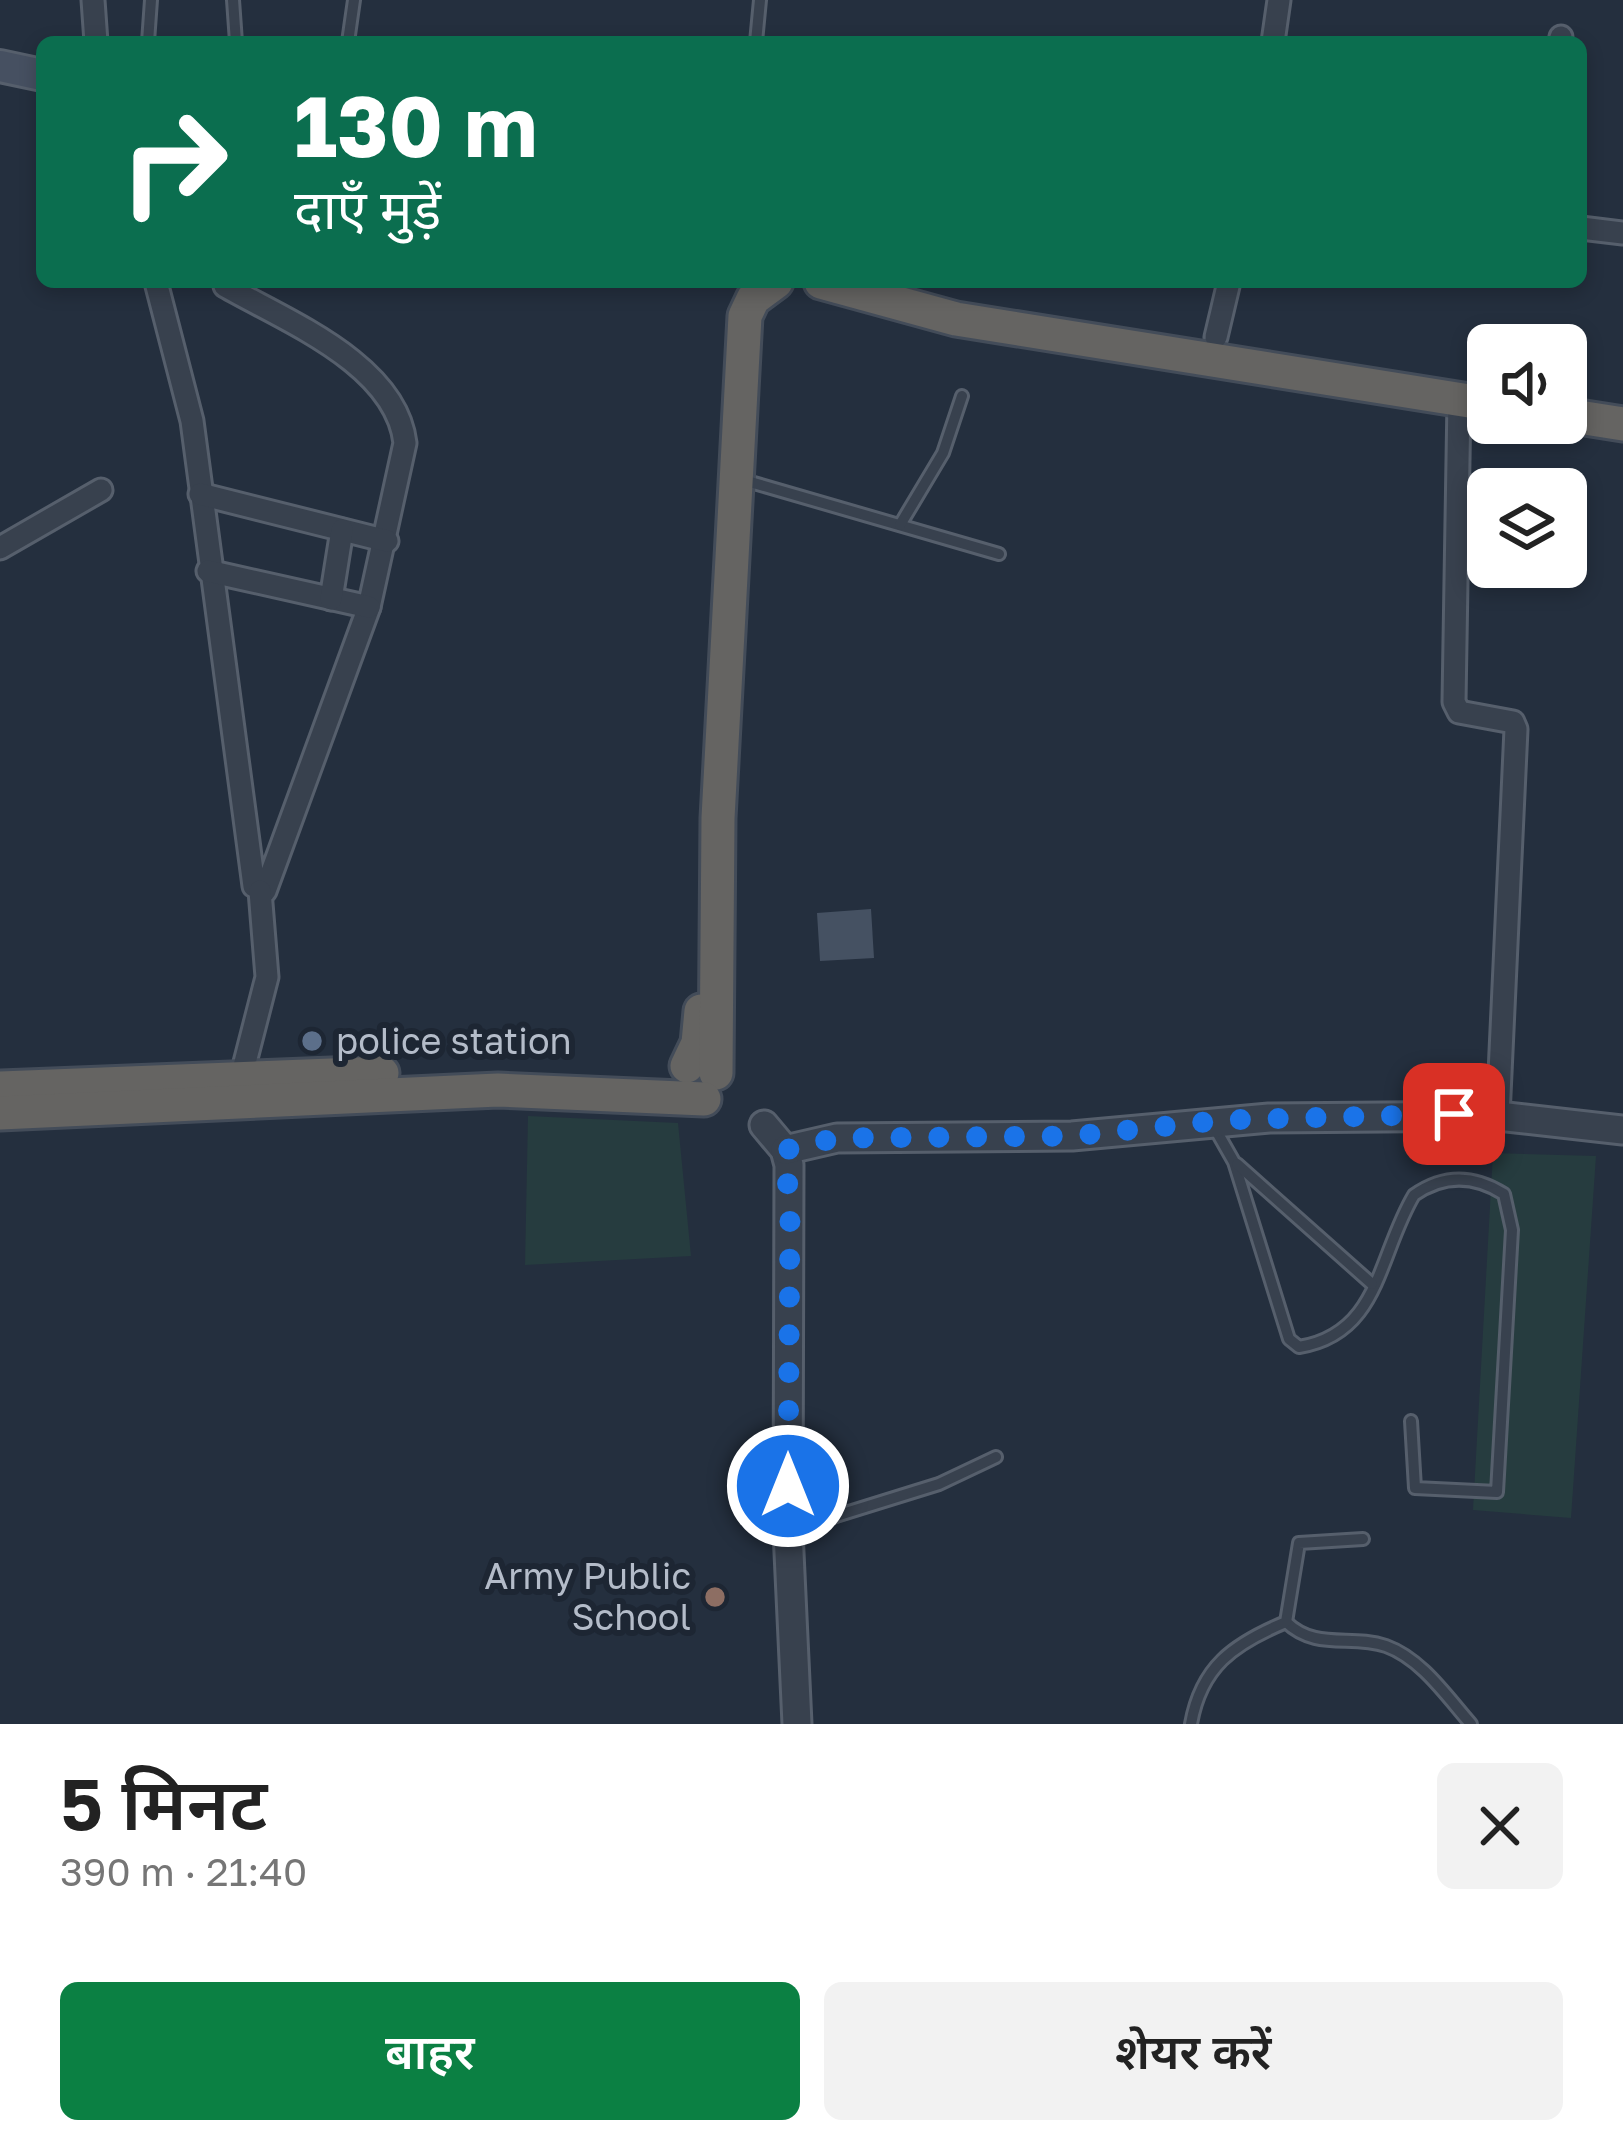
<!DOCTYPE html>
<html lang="hi">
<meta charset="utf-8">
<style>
body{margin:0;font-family:"Golos Text","Noto Sans Devanagari",sans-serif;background:#f2f2f2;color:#222;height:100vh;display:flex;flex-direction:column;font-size:45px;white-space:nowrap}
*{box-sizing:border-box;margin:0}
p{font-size:39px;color:#767676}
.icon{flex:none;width:66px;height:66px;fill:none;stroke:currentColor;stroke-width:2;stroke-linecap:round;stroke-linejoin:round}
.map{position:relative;height:1724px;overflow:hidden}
.sheet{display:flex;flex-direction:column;background:#fff;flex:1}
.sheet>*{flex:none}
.banner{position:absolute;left:36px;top:36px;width:1551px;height:252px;border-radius:18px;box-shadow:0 6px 18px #0003;background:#0b6e4f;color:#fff;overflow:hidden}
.controls{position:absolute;left:1467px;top:324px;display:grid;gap:24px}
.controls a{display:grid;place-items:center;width:120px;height:120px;border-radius:18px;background:#fff;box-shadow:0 6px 18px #0003;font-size:60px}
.pin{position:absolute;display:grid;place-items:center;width:102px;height:102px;color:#fff;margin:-51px;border-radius:24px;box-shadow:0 6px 18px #0006}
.me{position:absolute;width:132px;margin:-66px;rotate:0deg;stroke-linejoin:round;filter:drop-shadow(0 0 9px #0008)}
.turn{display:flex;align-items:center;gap:42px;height:252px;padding:0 60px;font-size:54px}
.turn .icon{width:156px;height:156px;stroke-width:2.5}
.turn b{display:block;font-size:84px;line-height:102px}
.round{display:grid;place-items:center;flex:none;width:126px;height:126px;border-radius:18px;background:#f2f2f2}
.overview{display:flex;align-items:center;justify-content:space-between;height:204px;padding:0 60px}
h1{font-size:72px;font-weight:600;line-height:90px}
.primary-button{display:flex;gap:24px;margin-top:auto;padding:24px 60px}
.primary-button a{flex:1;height:138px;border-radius:18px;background:#0b8043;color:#fff;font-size:48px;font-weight:600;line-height:138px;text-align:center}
.primary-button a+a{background:#f2f2f2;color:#222}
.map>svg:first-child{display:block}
.green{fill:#263c3f}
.building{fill:#455162}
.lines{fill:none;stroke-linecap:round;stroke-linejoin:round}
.service-casing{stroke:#565f6c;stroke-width:16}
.minor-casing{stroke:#565f6c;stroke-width:27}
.tertiary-casing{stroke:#565f6c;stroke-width:33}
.secondary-casing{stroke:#565f6c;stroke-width:36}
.trunk-casing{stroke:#434c59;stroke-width:39}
.service{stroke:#38414e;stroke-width:10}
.minor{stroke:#38414e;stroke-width:21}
.tertiary{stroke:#38414e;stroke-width:27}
.secondary{stroke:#465061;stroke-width:30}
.trunk{stroke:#656462;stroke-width:33}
.route{stroke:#1a73e8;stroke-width:21;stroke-dasharray:0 37.8}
.service-dot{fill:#5c6f8a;stroke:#1d2633;stroke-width:4.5}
.education-dot{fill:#8d6e63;stroke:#1d2633;stroke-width:4.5}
.labels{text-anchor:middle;stroke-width:12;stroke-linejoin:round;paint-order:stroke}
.poi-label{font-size:36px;fill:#b4bcc9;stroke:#1d2633;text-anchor:start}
</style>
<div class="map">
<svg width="1623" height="1724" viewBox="0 0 1623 1724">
<rect width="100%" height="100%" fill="#242f3e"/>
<g class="green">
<path d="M528,1116L678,1123L691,1256L525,1265Z"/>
<path d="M1493,1153L1596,1156L1571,1518L1473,1510Z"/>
</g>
<path class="building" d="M871,909L874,958L820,961L817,913Z"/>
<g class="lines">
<defs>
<g id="service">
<path d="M233,0L236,42"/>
<path d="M148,42L151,0"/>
<path d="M348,42L354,0"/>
<path d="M756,42L760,0"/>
<path d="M740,479L999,554"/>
<path d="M900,525L943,453L962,396"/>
<path d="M1213,1125L1234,1162L1289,1339L1299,1347C1380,1334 1378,1255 1414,1195C1444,1174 1474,1175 1504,1194L1512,1230L1497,1492L1415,1488L1411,1421"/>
<path d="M1237,1164L1372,1284"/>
<path d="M791,1530L939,1484L996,1457"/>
<path d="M1286,1622C1316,1651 1351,1634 1386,1646C1422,1659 1447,1697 1471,1724"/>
<path d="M1191,1724C1201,1667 1233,1644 1286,1622L1299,1543L1363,1539"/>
</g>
<g id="minor">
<path d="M93,0L96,42"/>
<path d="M1273,42L1279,0"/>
<path d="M1560,42L1561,37"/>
<path d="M1581,228L1623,233"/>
<path d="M156,282L192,421L254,886L265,891L369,607L405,443C396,364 286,321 225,286"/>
<path d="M1216,337L1229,282"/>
<path d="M1459,400L1454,702L1459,712L1513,722L1516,729L1498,1116"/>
<path d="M200,494L387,541"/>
<path d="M0,548L101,490"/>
<path d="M208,571L369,607"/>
<path d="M331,599L342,530"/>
<path d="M241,1078L267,977L260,891"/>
</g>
<g id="tertiary">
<path d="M764,1125L785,1150L789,1165L788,1531L797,1724"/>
<path d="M785,1150L837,1138L1072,1136L1269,1118L1498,1116L1623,1130"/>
</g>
<path id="secondary" d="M0,66L42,75"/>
<g id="trunk">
<path d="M821,282L956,319L1488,404"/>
<path d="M1566,415L1623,424"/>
<path d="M687,1066L698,1043L701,1011"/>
<path d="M716,1073L718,818L745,316L753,299L776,282"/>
<path d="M0,1088L382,1073"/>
<path d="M0,1113L498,1090L704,1099"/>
</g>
</defs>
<use href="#service" class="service-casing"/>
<use href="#minor" class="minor-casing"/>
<use href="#tertiary" class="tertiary-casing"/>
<use href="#secondary" class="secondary-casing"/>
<use href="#trunk" class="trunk-casing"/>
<use href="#service" class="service"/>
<use href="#minor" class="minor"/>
<use href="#tertiary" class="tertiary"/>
<use href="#secondary" class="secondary"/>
<use href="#trunk" class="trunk"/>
</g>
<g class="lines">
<path class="route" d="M788,1486L790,1214L785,1150L837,1138L1072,1136L1225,1120L1454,1114"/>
</g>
<circle class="service-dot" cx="312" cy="1041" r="12"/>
<circle class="education-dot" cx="715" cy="1597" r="12"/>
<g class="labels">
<g class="poi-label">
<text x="336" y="1054">police station</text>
<text x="691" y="1589" text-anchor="end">Army Public<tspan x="691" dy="41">School</tspan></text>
</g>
</g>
</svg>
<div class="controls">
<a><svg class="icon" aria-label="sound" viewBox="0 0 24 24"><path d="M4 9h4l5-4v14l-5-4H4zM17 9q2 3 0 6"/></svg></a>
<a><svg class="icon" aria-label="layers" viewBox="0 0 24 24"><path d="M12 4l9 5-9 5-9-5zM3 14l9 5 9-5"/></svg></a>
</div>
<div class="pin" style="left:1454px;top:1114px;background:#d93025"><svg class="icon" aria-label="arrive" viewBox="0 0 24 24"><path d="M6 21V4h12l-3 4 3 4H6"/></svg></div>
<svg class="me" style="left:788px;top:1486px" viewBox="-20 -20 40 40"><circle r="17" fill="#1a73e8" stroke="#fff" stroke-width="3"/><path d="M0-11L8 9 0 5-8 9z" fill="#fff"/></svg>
<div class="banner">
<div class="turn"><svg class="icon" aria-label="right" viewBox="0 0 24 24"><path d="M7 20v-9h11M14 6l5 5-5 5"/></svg><div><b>130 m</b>दाएँ मुड़ें</div></div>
</div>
</div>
<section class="sheet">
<div class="overview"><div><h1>5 मिनट</h1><p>390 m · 21:40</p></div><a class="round"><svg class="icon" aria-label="close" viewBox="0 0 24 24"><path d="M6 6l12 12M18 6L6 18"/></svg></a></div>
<div class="primary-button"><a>बाहर</a><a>शेयर करें</a></div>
</section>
